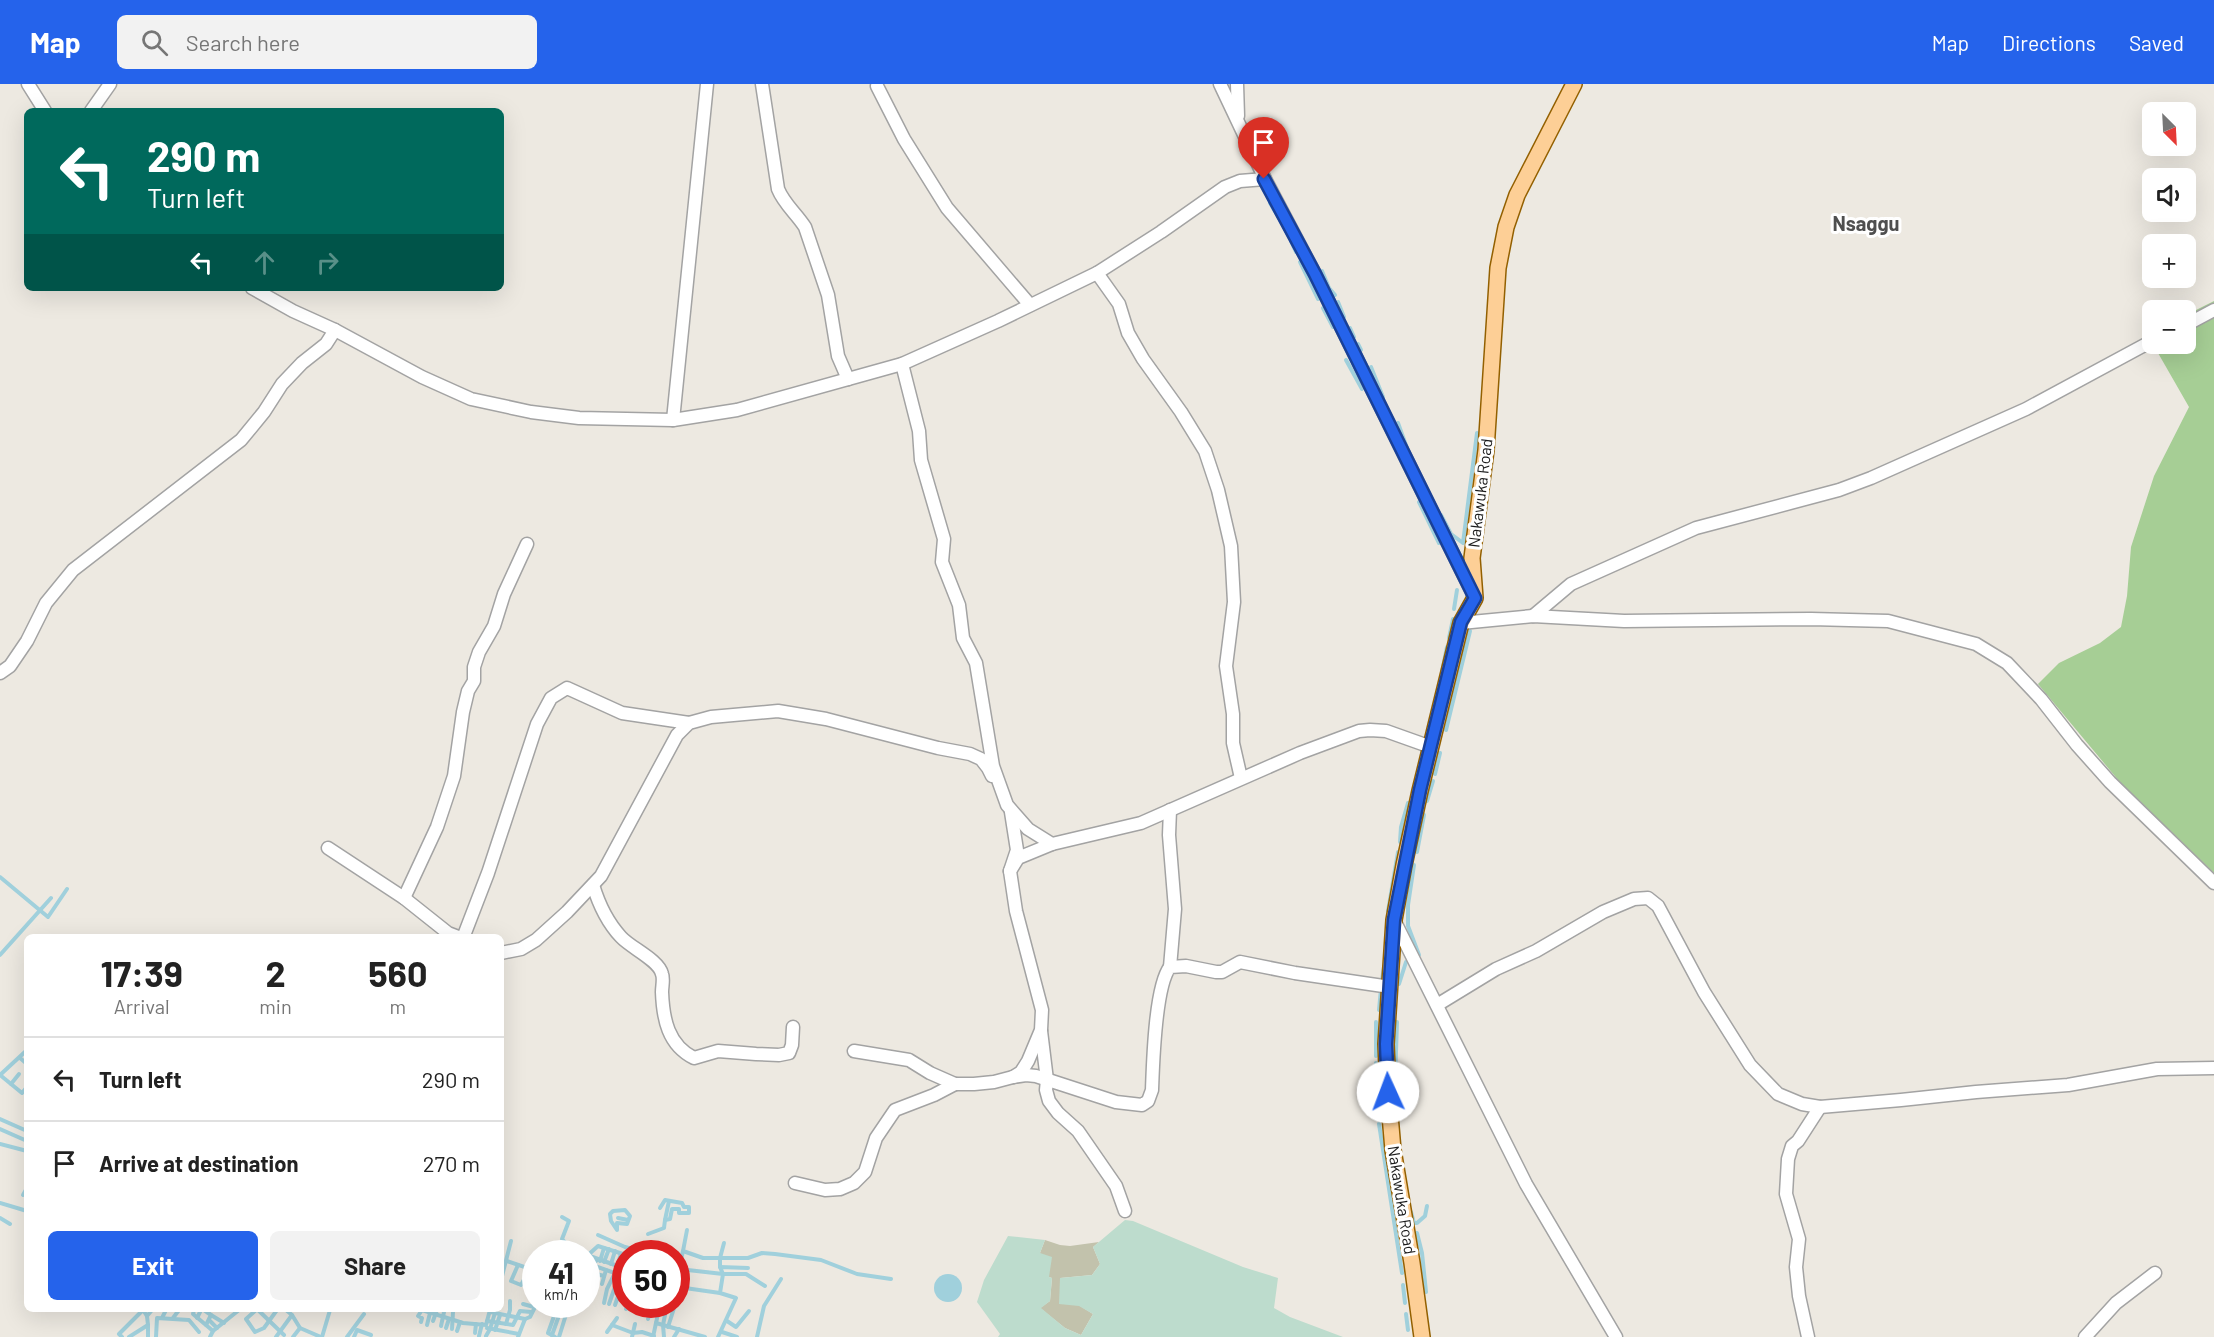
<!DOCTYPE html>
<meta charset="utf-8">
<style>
body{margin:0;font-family:Barlow,sans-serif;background:#f2f2f2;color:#222;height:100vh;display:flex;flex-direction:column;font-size:22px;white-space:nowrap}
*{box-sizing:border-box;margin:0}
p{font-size:20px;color:#767676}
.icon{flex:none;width:33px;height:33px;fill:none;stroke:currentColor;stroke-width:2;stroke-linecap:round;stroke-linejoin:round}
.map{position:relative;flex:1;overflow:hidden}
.panel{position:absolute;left:24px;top:850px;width:480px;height:378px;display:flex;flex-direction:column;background:#fff;border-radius:9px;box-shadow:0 6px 24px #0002}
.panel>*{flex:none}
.banner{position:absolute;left:24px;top:24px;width:480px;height:183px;border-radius:9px;box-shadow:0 6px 24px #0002;background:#00695c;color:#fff;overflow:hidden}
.needle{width:39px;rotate:156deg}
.controls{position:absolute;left:2142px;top:18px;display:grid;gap:12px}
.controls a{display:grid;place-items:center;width:54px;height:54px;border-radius:9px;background:#fff;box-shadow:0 6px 24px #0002;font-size:30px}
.speed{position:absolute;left:522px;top:1156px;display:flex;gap:12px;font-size:30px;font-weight:700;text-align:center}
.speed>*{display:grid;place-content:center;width:78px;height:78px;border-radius:50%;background:#fff;box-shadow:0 6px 24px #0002;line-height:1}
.speed small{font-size:15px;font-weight:400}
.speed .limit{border:9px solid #d22;background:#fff;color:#111}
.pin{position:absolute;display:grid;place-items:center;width:51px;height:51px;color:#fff;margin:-62px -26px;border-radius:50% 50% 50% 0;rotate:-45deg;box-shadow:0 0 6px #0007}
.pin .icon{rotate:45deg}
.me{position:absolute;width:66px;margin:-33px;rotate:358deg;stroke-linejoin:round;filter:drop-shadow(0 0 4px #0008)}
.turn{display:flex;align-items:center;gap:21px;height:126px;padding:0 24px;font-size:27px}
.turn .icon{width:78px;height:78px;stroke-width:2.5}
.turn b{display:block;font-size:42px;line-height:51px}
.lanes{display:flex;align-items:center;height:57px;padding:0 24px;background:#0003;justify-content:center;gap:30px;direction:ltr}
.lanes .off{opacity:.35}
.eta{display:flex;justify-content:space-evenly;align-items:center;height:102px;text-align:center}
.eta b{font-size:36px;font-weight:700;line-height:42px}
.button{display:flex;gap:12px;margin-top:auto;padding:12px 24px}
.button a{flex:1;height:69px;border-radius:9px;background:#2563eb;color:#fff;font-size:24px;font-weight:700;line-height:69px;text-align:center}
.button a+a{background:#f2f2f2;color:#222}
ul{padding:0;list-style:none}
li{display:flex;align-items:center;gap:18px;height:84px;padding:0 24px;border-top:2px solid #e0e0e0}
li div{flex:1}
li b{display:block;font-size:22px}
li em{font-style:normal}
header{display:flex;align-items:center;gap:36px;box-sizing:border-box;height:84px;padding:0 30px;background:#2563eb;color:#fff}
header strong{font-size:28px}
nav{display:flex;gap:33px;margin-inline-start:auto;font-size:21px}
.search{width:420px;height:54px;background:#f2f2f2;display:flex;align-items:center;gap:15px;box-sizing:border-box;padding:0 21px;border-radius:9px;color:#767676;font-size:22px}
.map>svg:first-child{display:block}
.construction{fill:#c2c2ac}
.forest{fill:#a6ce95}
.wetland{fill:#bddccd}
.water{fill:#a0d0dc}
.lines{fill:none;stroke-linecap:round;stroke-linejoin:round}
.stream{stroke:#a0d0dc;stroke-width:4}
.minor-casing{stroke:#a3a3a3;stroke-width:15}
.major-casing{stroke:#936000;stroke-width:18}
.minor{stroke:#fff;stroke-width:12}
.major{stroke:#fdcf96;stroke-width:15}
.route-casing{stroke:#184099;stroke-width:15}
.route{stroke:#2563eb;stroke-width:10}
.labels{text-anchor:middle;stroke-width:6;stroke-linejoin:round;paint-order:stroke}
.street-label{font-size:16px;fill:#1c1c1c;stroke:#fff}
.quarter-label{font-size:20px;font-weight:bold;fill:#4f4f4f;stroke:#fff}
</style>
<header>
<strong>Map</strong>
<div class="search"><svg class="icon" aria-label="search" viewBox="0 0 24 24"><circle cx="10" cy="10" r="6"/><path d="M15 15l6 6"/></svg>Search here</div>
<nav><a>Map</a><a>Directions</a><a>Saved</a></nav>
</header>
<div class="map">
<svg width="2214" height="1253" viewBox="0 0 2214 1253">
<rect width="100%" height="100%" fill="#ede9e1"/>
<path class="construction" d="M1045,1156L1060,1161L1070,1162L1099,1158L1093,1163L1100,1180L1092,1191L1060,1194L1080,1222L1093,1230L1081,1251L1065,1244L1040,1224L1050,1217L1052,1194L1049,1193L1040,1169Z"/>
<path class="forest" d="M2214,217V789L2119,697L2038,600L2059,579L2100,559L2121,543L2127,512L2131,463L2154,392L2189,323L2154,262L2157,260H2186V235L2196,226Z"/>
<path class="wetland" d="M1125,1136L1133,1137L1243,1183L1278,1194L1274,1224L1290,1233L1343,1253H998L1000,1250L977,1218L984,1196L1008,1152L1045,1156L1040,1169L1052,1173L1049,1193L1052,1194L1050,1217L1041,1224L1065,1244L1081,1251L1093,1230L1079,1222L1059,1220L1060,1194L1092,1191L1100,1180L1093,1163Z"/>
<circle class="water" cx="948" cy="1204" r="14"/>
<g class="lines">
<g class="stream">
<path d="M1270,119L1282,139"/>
<path d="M1291,157L1296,168"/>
<path d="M1300,178L1318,215"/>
<path d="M1322,187L1329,204L1335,211"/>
<path d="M1338,218L1344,233"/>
<path d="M1323,224L1333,243"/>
<path d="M1350,244L1354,253"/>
<path d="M1358,260L1361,266"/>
<path d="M1346,276L1362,305"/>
<path d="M1371,283L1383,313"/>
<path d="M1398,339L1407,364"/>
<path d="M1419,418L1439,459"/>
<path d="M1441,431L1451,450L1463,459L1477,349"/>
<path d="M1454,525L1457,506"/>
<path d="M1449,554L1453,535"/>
<path d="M1442,588L1447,563"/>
<path d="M1446,646L1470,547"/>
<path d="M1435,690L1440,669"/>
<path d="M1427,717L1433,697"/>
<path d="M1400,758L1401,743L1408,719"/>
<path d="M1417,768L1424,731"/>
<path d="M1414,781L1408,821V842L1419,871"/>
<path d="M0,793L48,833L67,805"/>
<path d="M1388,827L1398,768"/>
<path d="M0,871L51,814"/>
<path d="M1382,896L1384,883"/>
<path d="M1399,900L1406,878"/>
<path d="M1379,926L1381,905"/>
<path d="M1376,938V972"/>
<path d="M20,974L27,980"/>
<path d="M1376,979L1377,1000"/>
<path d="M0,991L27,966"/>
<path d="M0,991L22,1009L27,1003"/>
<path d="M1395,997L1397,938"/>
<path d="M11,1000L19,990"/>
<path d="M1378,1012V1026"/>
<path d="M0,1035L27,1047"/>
<path d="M1379,1040L1402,1189"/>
<path d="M0,1045L27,1057"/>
<path d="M0,1060L27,1067"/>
<path d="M23,1111L27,1104"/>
<path d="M0,1119L27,1127"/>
<path d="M625,1126L630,1132L627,1140L617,1139V1146L611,1137L610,1130L613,1127Z"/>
<path d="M1411,1128L1414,1139H1417L1425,1132L1427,1122"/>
<path d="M562,1133L569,1137L562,1155L571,1165L584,1170"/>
<path d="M0,1134L10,1140"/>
<path d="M618,1134L628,1136"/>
<path d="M665,1136L669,1117"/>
<path d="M687,1146L683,1167L703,1174H720L724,1159"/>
<path d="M1417,1149L1422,1169L1426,1208"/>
<path d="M648,1150L664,1144L665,1136L670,1135L672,1125H679V1129H689V1123H684L682,1119L665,1116L660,1124"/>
<path d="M598,1151L625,1163L652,1170"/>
<path d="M683,1167L679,1185L723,1190L720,1183L748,1184"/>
<path d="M587,1171L626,1185"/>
<path d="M587,1172L598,1162L626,1171"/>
<path d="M597,1176L592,1181L626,1193"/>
<path d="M507,1177L536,1187"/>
<path d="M600,1177L604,1164"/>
<path d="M604,1178L609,1165"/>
<path d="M611,1180L615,1167"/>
<path d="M518,1181L511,1197L521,1201L530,1185"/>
<path d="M617,1182L621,1170"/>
<path d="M720,1183V1174H748L762,1169L775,1170L821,1176L857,1190L891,1195"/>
<path d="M676,1185H679L678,1203L720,1209"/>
<path d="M501,1196L511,1157"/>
<path d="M586,1197L589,1188L604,1192"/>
<path d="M593,1199L596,1190"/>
<path d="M602,1200L606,1186"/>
<path d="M1403,1201L1405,1219"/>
<path d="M528,1209L532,1200L533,1187"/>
<path d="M676,1211L678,1203"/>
<path d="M604,1219L607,1205L615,1189"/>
<path d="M523,1220L534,1223"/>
<path d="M609,1220L617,1197L615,1196"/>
<path d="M615,1221L623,1198L617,1197"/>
<path d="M545,1222L550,1221"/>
<path d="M626,1225L627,1221"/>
<path d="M632,1225L633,1221"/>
<path d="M143,1226L147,1232L148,1241"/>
<path d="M194,1226L193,1230L213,1247"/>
<path d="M204,1226L211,1231L206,1241"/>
<path d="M258,1226L284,1251"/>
<path d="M286,1226L292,1231L300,1244L321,1253"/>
<path d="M639,1226L640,1221"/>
<path d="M255,1227L246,1235L255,1248L264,1244L277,1226"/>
<path d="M490,1228L525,1235"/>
<path d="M1406,1230L1408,1246"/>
<path d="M211,1231L224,1239"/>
<path d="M147,1232L152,1226"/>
<path d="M162,1234L166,1226"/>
<path d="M173,1234L179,1226"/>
<path d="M197,1234L201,1226"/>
<path d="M648,1235L652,1221"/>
<path d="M209,1236L217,1244"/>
<path d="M433,1237L437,1226"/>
<path d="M487,1237L513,1241L520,1227L531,1228"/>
<path d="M727,1237L736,1243L749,1227"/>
<path d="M421,1238L422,1234L418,1232L422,1226L463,1239L486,1241L490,1226"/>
<path d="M656,1239L660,1221"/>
<path d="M506,1240L510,1226V1217"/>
<path d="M427,1241L430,1229"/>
<path d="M612,1241L633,1249L642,1248L654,1252"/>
<path d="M441,1242L444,1228"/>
<path d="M668,1243L675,1221"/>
<path d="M446,1244L449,1235"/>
<path d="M487,1244L519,1250"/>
<path d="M452,1245L453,1228"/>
<path d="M495,1246L500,1231"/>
<path d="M457,1247L460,1238"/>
<path d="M607,1248L617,1234"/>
<path d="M722,1248L737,1253"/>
<path d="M475,1249L476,1240"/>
<path d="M552,1251L562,1223"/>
<path d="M479,1252L482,1240"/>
<path d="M486,1252L490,1245L495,1229"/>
<path d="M122,1253L119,1250L143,1226"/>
<path d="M129,1253L148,1241V1253"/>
<path d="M156,1253L157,1234L189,1236L199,1248"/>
<path d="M210,1253L213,1247L239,1226"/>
<path d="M276,1253L292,1231"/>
<path d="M293,1253L300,1244"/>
<path d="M322,1253L330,1226"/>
<path d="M347,1253L364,1230"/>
<path d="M354,1253L357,1246L371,1251"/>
<path d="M518,1253L525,1235L530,1233L536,1221"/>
<path d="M555,1253L548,1249L558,1221"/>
<path d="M559,1253L569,1221"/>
<path d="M632,1253L635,1240"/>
<path d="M653,1253L656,1239L705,1253"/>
<path d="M664,1253L663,1241L667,1221"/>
<path d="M674,1253L679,1245"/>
<path d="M718,1253L736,1214L720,1209L723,1190H746L765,1202"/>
<path d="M757,1253L764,1222L781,1195"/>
</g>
<defs>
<g id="minor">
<path d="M28,0L45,27"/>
<path d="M762,0L778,105C784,120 796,129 805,143L828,211L838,272L848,295"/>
<path d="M1220,0L1265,95L1315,190L1473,510"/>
<path d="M1237,0L1238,32"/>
<path d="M877,2L904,55L947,124L1030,221"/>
<path d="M91,27L110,0"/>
<path d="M1097,189L1119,220L1128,249L1143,275L1181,328L1205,367L1218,406L1231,462L1234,518L1226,582L1233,630V659L1241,694"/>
<path d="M252,204L293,227L335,246L422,293L471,315L531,328L579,334L673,336L737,326L902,280L998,237L1097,189L1161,148L1225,103L1240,97L1265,95"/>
<path d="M2186,241L2214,226"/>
<path d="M902,280L919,347L921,376L944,455L942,478L959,521L963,554L976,579L993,682L1007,721L1028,745L1052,760L1141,739L1300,669L1359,647L1370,646L1386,647L1431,663"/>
<path d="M673,336L707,0"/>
<path d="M1533,532L1571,500L1696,444L1839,406L1871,394L2026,325L2152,257"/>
<path d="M1461,539L1533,532L1624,537L1811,535L1888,537L1976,560L2007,579L2041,615L2077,661L2110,698L2214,799"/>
<path d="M0,589L10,582L27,557L46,519L73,486L241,356L264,328L282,300L302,279L326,260L335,246"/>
<path d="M1170,726L1169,751L1175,825L1170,883"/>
<path d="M328,764L404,814L448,849L461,854"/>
<path d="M1010,787L1017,766L1011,728"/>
<path d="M593,801C599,821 607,838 621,853C631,864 659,876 662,890C664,895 662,902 662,908C663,935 668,961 694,974L718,967L756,970L779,971L789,969L792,961L793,943"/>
<path d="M404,814L437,743L454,692L463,628L468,607L474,597V583L479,568L494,542L504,510L527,460"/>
<path d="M1394,836L1526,1100L1616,1253"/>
<path d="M463,854L488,789L537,640L551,614L567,604L622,629L689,639"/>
<path d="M501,869L521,865L536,856L567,828L601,792L677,651L689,639L711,633L778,627L826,635L938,664L970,670L981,675L988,684L992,692"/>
<path d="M1437,921L1496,885L1536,867L1603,828L1634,815L1648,814L1658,822L1704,908L1750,981L1778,1010L1802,1020L1820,1023L1901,1016L1976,1008L2068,1001L2157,985L2214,984"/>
<path d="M1041,947L1047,996L1046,1006L1049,1017L1058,1029L1078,1047L1116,1102L1125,1127"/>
<path d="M854,967L909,976L930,989L955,1000H974L994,998L1013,993L1021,988L1028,977L1041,946L1042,926L1016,827L1010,787L1018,774L1052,760"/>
<path d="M1013,993L1026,991L1036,992L1116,1018L1142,1021L1148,1017L1152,1006C1153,979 1155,902 1170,883L1186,882L1216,888H1222L1240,878L1295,889L1390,903"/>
<path d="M795,1099L825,1106L840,1105L854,1099L865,1088L876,1054L895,1026L934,1011L955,1000"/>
<path d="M1808,1253L1799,1212L1796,1183L1799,1155L1786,1110L1788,1075L1792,1062L1798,1057L1820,1023"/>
<path d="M2085,1253L2116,1219L2155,1189"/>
</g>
<path id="major" d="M1422,1253L1412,1179L1393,1066L1388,1008L1386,960L1394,836L1404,781L1420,707L1461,539L1475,514L1472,474L1486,366L1498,184L1506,143L1517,111L1574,0"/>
</defs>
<use href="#minor" class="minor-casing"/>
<use href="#major" class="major-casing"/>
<use href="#minor" class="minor"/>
<use href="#major" class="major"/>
</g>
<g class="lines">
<defs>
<path id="route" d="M1264,95L1315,190L1475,514L1461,538L1420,706L1394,836L1386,960L1388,1008"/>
</defs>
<use href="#route" class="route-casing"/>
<use href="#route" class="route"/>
</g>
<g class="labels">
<g class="street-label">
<text transform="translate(1480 409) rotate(-83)" y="6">Nakawuka Road</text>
<text transform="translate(1402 1116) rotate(81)" y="6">Nakawuka Road</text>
</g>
<g class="quarter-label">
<text x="1866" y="147">Nsaggu</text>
</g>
</g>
</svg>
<div class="controls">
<a><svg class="needle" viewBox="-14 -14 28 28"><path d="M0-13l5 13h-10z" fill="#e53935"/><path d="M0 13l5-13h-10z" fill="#767676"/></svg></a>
<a><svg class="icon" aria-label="sound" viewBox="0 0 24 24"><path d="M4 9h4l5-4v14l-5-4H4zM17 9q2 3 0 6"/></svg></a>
<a>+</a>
<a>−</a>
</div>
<div class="speed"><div>41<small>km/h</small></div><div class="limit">50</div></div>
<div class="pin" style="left:1264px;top:95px;background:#d93025"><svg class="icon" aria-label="arrive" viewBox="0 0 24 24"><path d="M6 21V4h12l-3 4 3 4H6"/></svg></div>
<svg class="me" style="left:1388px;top:1008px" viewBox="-20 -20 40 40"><circle r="19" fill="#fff"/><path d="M0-13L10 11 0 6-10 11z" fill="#2563eb"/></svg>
<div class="banner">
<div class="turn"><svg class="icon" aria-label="left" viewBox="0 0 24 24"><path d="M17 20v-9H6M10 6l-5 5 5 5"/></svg><div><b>290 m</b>Turn left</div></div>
<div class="lanes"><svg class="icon" aria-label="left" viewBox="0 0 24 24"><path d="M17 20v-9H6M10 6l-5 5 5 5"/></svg><svg class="icon off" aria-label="ahead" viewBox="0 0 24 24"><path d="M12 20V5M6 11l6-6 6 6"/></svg><svg class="icon off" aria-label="right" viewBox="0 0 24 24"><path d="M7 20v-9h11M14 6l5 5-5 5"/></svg></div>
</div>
<section class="panel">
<div class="eta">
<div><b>17:39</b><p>Arrival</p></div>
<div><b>2</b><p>min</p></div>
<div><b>560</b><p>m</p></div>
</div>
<ul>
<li><svg class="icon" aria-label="left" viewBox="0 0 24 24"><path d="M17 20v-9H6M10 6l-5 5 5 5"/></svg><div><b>Turn left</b></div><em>290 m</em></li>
<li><svg class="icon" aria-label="arrive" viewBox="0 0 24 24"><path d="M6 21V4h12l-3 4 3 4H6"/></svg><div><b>Arrive at destination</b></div><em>270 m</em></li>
</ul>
<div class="button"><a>Exit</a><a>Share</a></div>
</section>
</div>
